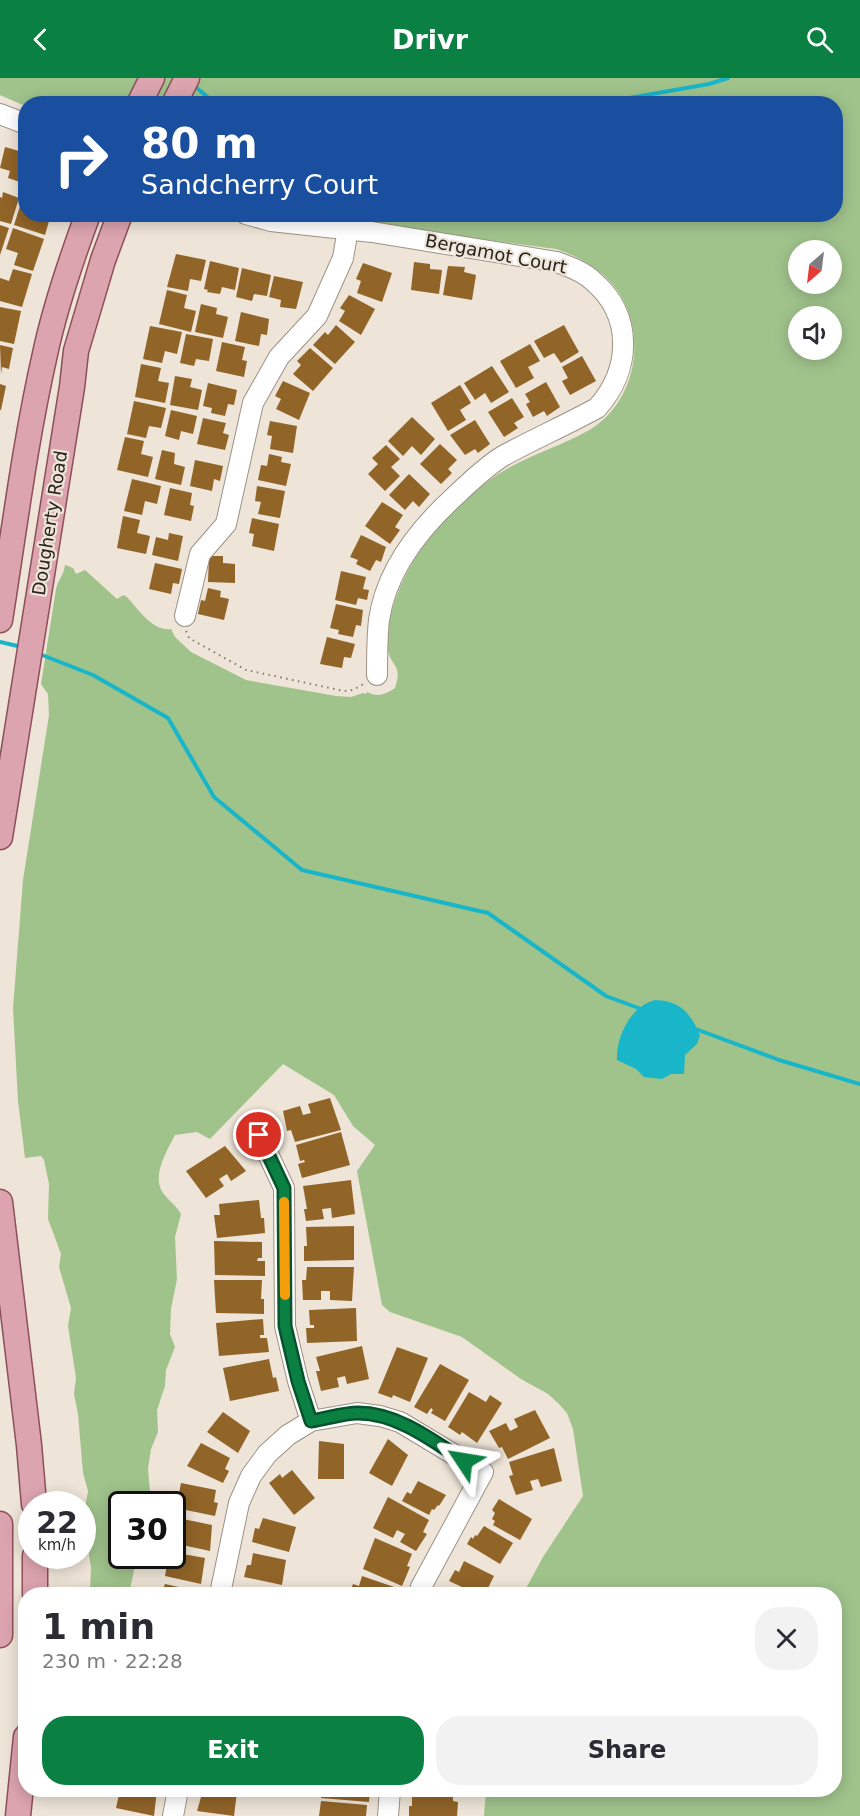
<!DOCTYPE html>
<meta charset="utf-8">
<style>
body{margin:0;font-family:"DejaVu Sans",sans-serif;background:#f2f2f3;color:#2b2b33;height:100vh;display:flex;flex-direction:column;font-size:22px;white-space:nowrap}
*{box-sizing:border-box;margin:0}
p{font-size:20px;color:#7c7c81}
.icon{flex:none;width:33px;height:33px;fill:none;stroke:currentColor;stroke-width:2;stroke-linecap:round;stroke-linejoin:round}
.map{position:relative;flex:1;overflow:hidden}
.drawer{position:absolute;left:18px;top:1509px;width:824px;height:210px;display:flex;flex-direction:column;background:#fff;border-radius:24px;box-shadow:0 3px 15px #0003}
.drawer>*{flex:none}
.hud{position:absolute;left:18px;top:18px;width:825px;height:126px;border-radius:24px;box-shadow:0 3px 15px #0003;background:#1a4fa0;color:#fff;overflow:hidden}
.needle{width:39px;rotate:208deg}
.controls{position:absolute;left:788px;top:162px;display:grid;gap:12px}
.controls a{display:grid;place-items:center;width:54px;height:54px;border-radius:50%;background:#fff;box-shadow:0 3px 15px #0003;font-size:30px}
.speed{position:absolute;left:18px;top:1413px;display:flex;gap:12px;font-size:30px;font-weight:700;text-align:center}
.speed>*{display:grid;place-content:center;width:78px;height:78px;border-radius:50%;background:#fff;box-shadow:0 3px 15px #0003;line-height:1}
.speed small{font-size:15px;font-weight:400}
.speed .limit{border:3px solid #111;border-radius:9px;background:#fff;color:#111}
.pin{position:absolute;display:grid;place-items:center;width:51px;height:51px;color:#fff;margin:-26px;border:3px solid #fff;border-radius:50%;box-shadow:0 2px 6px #0007}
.me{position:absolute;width:66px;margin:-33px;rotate:303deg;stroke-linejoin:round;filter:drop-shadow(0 0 4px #0008)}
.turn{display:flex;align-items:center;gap:21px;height:126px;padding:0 24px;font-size:27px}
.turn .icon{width:78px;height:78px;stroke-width:2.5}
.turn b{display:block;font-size:42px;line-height:51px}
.round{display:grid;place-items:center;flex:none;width:63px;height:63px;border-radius:24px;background:#f2f2f3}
.summary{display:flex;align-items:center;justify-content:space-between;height:102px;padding:0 24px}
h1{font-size:36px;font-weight:700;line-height:45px}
.action{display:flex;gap:12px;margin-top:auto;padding:12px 24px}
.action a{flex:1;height:69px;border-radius:24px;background:#0b8043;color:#fff;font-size:24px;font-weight:700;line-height:69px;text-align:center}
.action a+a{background:#f2f2f3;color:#2b2b33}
header{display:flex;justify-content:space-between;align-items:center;height:78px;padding:0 24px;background:#0b8043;color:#fff;font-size:27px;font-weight:700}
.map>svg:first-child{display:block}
.green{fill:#a0c38c;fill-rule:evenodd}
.water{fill:#19b5c8}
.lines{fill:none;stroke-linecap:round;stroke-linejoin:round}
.stream{stroke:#19b5c8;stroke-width:4}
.building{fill:#916428}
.minor-casing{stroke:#9c9286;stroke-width:22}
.major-casing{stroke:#8d4f59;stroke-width:27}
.path{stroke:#817a72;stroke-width:2;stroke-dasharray:1.5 4.5;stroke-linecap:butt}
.minor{stroke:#fff;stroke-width:20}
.major{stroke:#dca4af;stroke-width:24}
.route-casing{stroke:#07532c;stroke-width:15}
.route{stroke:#0b8043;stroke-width:10}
.slow{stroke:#f59e0b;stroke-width:10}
.labels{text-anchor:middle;stroke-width:4.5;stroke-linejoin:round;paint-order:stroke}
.street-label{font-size:18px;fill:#26231e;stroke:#eee4d7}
</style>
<header><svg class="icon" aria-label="back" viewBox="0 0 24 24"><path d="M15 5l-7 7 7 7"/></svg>Drivr<svg class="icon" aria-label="search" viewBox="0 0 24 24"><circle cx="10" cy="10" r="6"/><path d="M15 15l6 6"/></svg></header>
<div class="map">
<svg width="860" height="1738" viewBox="0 0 860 1738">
<rect width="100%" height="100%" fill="#eee4d7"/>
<path class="green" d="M0,0H860V1738H484L486,1712H834V1516H523L543,1479L583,1418L573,1351L567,1335L559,1326L548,1316L521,1301L462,1259L390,1234L382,1227L357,1093L375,1067L353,1048L334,1017L283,986L210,1061L197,1054L175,1057C167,1073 151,1098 163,1115C169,1123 176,1127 181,1136L175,1159L177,1201L171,1231L170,1256L175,1269L166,1292L165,1308L157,1332L158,1354L151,1371L148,1391L150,1414L144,1426H122V1478H137L129,1516H90L91,1489L83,1441L88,1413L83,1395L78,1336L74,1316L76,1300L68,1248L71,1230L59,1189L61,1176L48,1141L49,1106L44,1082L41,1078L25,1080L18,1023L13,930L23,802L49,637L48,616L41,606L56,511C58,502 64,497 65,487L73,490L76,496L85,492L117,521L123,517L127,519C138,531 153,554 171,551L175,559L191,574L246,602L336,618L351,619L363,615L366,616L367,614C378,620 386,616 395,610C403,586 391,589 388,572C384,538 405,492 425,466C445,438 475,410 505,392C532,376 564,367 591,351C629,327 642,279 630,239C620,203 589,182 556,171L300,137L836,136V26H118L108,20L105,25L26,26L25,28L0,17ZM798,172H831V206H798ZM798,238H831V272H798Z"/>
<path class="water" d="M655,922C681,923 690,935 700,957L697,966L685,977L684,996H671L662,1001L644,999L636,991L617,982C616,958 631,928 655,922Z"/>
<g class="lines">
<g class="stream">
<path d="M193,7L216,26"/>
<path d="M285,26C306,19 330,23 352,26"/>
<path d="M515,26L533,22L565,26"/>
<path d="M595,26L709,6L728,0"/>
<path d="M0,564L22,569"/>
<path d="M37,575L93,597L168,640L214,719L302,792L488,835L606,918L641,931"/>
<path d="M693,950L779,982L860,1006"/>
</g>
</g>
<g class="building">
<path d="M5,69L26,75V97L23,105L8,100L10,93L0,90Z"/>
<path d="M3,114L19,120L11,146L0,143V119L2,120Z"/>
<path d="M20,128L26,129V136H51L45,157L14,147Z"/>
<path d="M0,147L9,150L0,177Z"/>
<path d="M13,150L44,161L33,193L14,187L18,175L6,171Z"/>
<path d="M176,176L206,182L201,203L190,201L188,213L167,209Z"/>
<path d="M210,183L239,190L235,212L222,209L220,216L207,214L208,212L204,211Z"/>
<path d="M414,184L430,186V191L442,192L439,216L411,212Z"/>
<path d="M363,185L392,195L382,224L357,215L361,203L356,201Z"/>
<path d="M448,188L465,189L464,194L476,197L472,222L443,217Z"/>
<path d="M242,190L271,197L267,218L254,216L252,223L236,219Z"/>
<path d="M13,191L32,196L22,229L0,223V200L9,203Z"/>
<path d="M274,198L303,204L296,231L280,229L281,222L269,219Z"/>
<path d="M167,212L187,217L184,230L196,233L191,254L159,246Z"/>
<path d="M349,217L375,231L361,257L339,243L345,233L340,230Z"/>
<path d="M201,226L217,230L216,236L228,239L223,260L195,254Z"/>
<path d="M0,229L21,233L14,266L0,263Z"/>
<path d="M241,234L269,241L267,257L261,256L259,268L235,263Z"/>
<path d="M336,247L355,264L335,286L313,267L325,254L328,257Z"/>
<path d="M564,247L579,274L561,285L554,275L544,280L534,263Z"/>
<path d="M150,248L182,254L177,276L165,273L162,285L143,281Z"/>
<path d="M186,256L213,261L209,283L196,281L194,288L180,285Z"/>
<path d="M222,264L245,269L242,282L247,283L244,299L216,293Z"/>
<path d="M530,266L540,283L528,289L534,300L516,310L500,283Z"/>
<path d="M0,267L13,270L9,291L2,289L1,296Z"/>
<path d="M310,270L333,290L313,313L293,296L301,287L297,283Z"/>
<path d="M582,278L596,303L570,317L562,303L568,300L562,289Z"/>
<path d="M141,286L161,290L158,303L169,305L165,325L135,319Z"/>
<path d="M492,288L509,314L491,325L485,315L475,322L464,305Z"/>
<path d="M175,298L192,301L190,309L202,312L198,332L170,327Z"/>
<path d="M283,303L310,315L299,342L276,331L281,321L275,318Z"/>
<path d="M546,304L560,329L547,338L544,333L533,339L526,326L530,324L525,316Z"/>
<path d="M208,305L237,312L234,327L228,326L225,338L211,335L212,330L203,328Z"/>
<path d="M0,306L6,308L1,332H0Z"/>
<path d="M460,307L471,325L460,332L466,342L448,353L431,325Z"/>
<path d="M512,320L524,339L514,345L518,350L504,359L488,334Z"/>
<path d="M134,323L166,330L161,350L149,348L146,360L127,356Z"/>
<path d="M171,332L197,338L193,356L181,353L179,362L165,358Z"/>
<path d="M412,339L435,361L421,377L412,368L403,378L388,363Z"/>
<path d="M203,340L226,345L223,355L229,357L225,372L197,366Z"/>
<path d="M475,342L490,366L478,375L475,371L465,377L450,357Z"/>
<path d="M270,343L297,348L293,375L270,371L272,358L267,357Z"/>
<path d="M125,359L144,363L141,376L153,379L148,399L117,392Z"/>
<path d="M440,366L457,382L448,391L452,395L441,406L420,386Z"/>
<path d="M386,367L400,381L391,389L400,398L385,413L368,396L378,386L372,380Z"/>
<path d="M162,372L175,375L174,386L185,389L181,407L155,401Z"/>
<path d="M269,376L282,379L281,384L291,386L286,408L258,402L261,387L267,388Z"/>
<path d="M195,382L223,388L220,403L214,401L212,413L190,408Z"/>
<path d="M409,396L430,416L419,429L413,423L405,432L389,417Z"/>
<path d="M132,401L161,408L157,426L145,423L142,437L124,433Z"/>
<path d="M257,408L285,413L280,440L258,436L261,424L255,423Z"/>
<path d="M170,410L192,415L190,427L194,428L191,443L164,437Z"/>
<path d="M382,424L403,437L395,449L400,452L390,466L365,448Z"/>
<path d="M123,438L140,442L137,455L150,458L146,476L117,470Z"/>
<path d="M252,440L279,446L274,473L252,468L254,456L249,455Z"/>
<path d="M169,455L183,458L178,483L152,477L156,459L168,462Z"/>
<path d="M361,457L386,469L381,484L376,482L370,493L356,486L358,482L350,479Z"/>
<path d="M209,478H223V485L235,486V505L208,504Z"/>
<path d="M155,485L182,491L179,506L173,505L171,516L149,511Z"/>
<path d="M341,493L366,499L363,511L369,512L367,522L358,520L356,527L335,522Z"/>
<path d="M208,510L221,513L220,519L229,521L224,542L198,536L201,522L205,523Z"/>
<path d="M336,526L363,532L361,548L356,547L353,559L338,556L339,552L330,550Z"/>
<path d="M327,559L355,566L351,580L344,579L342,590L320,586Z"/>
<path d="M330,1020L341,1052L295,1064L291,1052L287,1053L283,1033L300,1028L303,1037L311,1035L308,1026Z"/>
<path d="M341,1054L350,1087L302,1100L298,1086L305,1084L304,1082L300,1083L296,1067Z"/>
<path d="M225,1068L246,1093L231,1103L227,1096L219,1101L224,1108L206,1120L186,1093Z"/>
<path d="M351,1102L355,1136L332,1140L331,1130L322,1131L324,1141L306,1143L304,1131H307L303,1108Z"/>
<path d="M259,1122L261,1140H264L265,1155L217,1160L214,1137H220L219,1126Z"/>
<path d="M354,1148V1182L304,1183V1168H307L306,1149Z"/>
<path d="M214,1163L262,1164V1180H258L257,1183H265V1198L215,1197Z"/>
<path d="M307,1189H354L352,1223L330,1222V1213H321V1222H303L302,1202H306Z"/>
<path d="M214,1202H262L261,1221H264V1236L216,1235Z"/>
<path d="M356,1230L357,1263L307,1265L306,1250H314V1247H310L309,1232Z"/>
<path d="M263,1241L264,1257H260V1260H267L269,1274L219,1278L216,1245Z"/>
<path d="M362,1268L369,1301L347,1306L345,1298L337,1300L339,1309L321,1313L316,1293H320L316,1279Z"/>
<path d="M397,1269L428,1280L410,1324L393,1317L392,1320L378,1315Z"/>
<path d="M269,1281L273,1300L276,1299L279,1313L230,1323L223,1290Z"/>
<path d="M440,1286L469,1302L445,1343L431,1335L433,1332L431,1330L427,1336L414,1329Z"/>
<path d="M469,1314L486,1324L490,1317L502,1325L477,1365L462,1354L460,1357L448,1349Z"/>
<path d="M535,1332L550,1360L508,1381L502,1369L499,1370L489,1353L506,1345L510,1353L518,1349L514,1341Z"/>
<path d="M223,1334L250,1353L238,1375L207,1354Z"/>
<path d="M388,1361L408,1377L392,1408L369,1395Z"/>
<path d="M319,1363L344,1366V1401H318Z"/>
<path d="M201,1365L230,1380L225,1391L229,1393L223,1405L187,1388Z"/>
<path d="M554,1370L562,1403L541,1409L538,1401L530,1403L533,1412L516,1417L509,1398L513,1397L509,1384Z"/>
<path d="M292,1392L315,1420L294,1437L269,1405L280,1396L282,1400Z"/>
<path d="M418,1403L446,1417L439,1428L438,1427L434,1432L432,1431L429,1437L402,1423L407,1414L411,1416Z"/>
<path d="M181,1405L216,1412L214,1424L218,1425L215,1438L176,1430Z"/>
<path d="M388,1419L429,1442L423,1454L427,1456L416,1473L400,1464L405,1456L397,1452L393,1460L373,1450Z"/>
<path d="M499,1421L532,1441L520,1462L493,1447L495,1443L492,1441L495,1435L492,1432Z"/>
<path d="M178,1440L212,1447L210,1473L173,1465Z"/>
<path d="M263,1440L296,1449L289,1474L252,1464L255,1450L259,1451Z"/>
<path d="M484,1448L513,1465L500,1486L467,1466L471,1459L473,1461L475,1457L477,1458Z"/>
<path d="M375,1460L412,1476L407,1488L410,1489L408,1494L402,1508L363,1491Z"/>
<path d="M172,1474L205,1480L201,1506L165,1498L168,1481H170L172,1478Z"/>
<path d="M253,1475L286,1482L282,1507L244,1499L247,1487H251Z"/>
<path d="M464,1483L494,1498L485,1516H477L449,1503L455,1492L459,1494Z"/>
<path d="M362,1498L400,1511L398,1516H349L353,1506L359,1508Z"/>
<path d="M165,1506L197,1513V1516H161Z"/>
<path d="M247,1509L280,1515V1516H245Z"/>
<path d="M120,1712H157L154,1738L116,1730Z"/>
<path d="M203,1712H223L237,1714L234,1738L197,1733Z"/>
<path d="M322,1712H370L369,1724L321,1720Z"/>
<path d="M412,1712L453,1713V1723L458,1724L457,1738H409V1728H412Z"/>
<path d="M321,1723L367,1727L366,1738H319Z"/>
</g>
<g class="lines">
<defs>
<g id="minor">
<path d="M0,36L26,46"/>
<path d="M246,136L271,143L372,154L557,184C569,189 583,193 593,203C634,238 631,292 597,330C566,347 534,361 503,378C485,389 469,405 454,419C418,452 386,493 379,542C377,560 377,579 377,597"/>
<path d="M185,538L200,476L226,446L253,325L279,279L317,238L343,180L348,151"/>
<path d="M259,1057L284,1110L285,1248L298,1303L311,1343"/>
<path d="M220,1516L239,1425L251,1398L267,1376L288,1357L311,1343L357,1335L380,1338L400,1344L483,1394L421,1509L419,1516"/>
<path d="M173,1738L178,1712"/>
<path d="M388,1738L390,1712"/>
</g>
<g id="major">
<path d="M139,26L152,0"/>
<path d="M174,26L187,0"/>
<path d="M0,542C14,454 25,364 45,276C55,229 71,182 88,136"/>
<path d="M0,759L72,309L76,273L103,182L120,136"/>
<path d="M0,1124L29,1367L34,1426"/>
<path d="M0,1446V1557"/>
<path d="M35,1516V1478"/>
<path d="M18,1738L26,1659"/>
</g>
</defs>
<use href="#minor" class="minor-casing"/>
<use href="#major" class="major-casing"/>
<path class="path" d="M186,553L189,560L246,592L344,613L353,612L365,605"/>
<use href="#minor" class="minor"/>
<use href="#major" class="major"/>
</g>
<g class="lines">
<defs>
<path id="route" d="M259,1057L284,1110L285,1248L298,1303L311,1343C326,1341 343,1335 358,1335C397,1335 432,1362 464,1383"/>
</defs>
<use href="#route" class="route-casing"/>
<use href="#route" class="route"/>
<path class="slow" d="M284,1124L285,1217"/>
</g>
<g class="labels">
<g class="street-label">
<text transform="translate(496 176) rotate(11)" y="6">Bergamot Court</text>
<text transform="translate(50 445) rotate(-81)" y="6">Dougherty Road</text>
</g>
</g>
</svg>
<div class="controls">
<a><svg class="needle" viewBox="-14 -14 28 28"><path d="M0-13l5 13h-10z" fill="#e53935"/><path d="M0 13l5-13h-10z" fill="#7c7c81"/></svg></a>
<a><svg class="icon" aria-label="sound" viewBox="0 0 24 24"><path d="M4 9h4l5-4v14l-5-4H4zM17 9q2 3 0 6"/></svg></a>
</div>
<div class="speed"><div>22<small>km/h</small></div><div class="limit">30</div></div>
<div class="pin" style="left:259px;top:1057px;background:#d93025"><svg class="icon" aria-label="arrive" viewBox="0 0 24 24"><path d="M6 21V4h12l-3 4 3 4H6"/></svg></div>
<svg class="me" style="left:464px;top:1383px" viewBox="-20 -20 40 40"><path d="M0-17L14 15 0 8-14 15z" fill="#0b8043" stroke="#fff" stroke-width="4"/></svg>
<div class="hud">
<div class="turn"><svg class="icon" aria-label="right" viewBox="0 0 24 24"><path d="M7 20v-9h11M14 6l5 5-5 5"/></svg><div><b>80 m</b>Sandcherry Court</div></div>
</div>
<section class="drawer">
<div class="summary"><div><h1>1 min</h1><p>230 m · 22:28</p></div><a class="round"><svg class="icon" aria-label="close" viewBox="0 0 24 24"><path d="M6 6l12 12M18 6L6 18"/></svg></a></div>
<div class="action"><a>Exit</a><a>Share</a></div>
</section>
</div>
